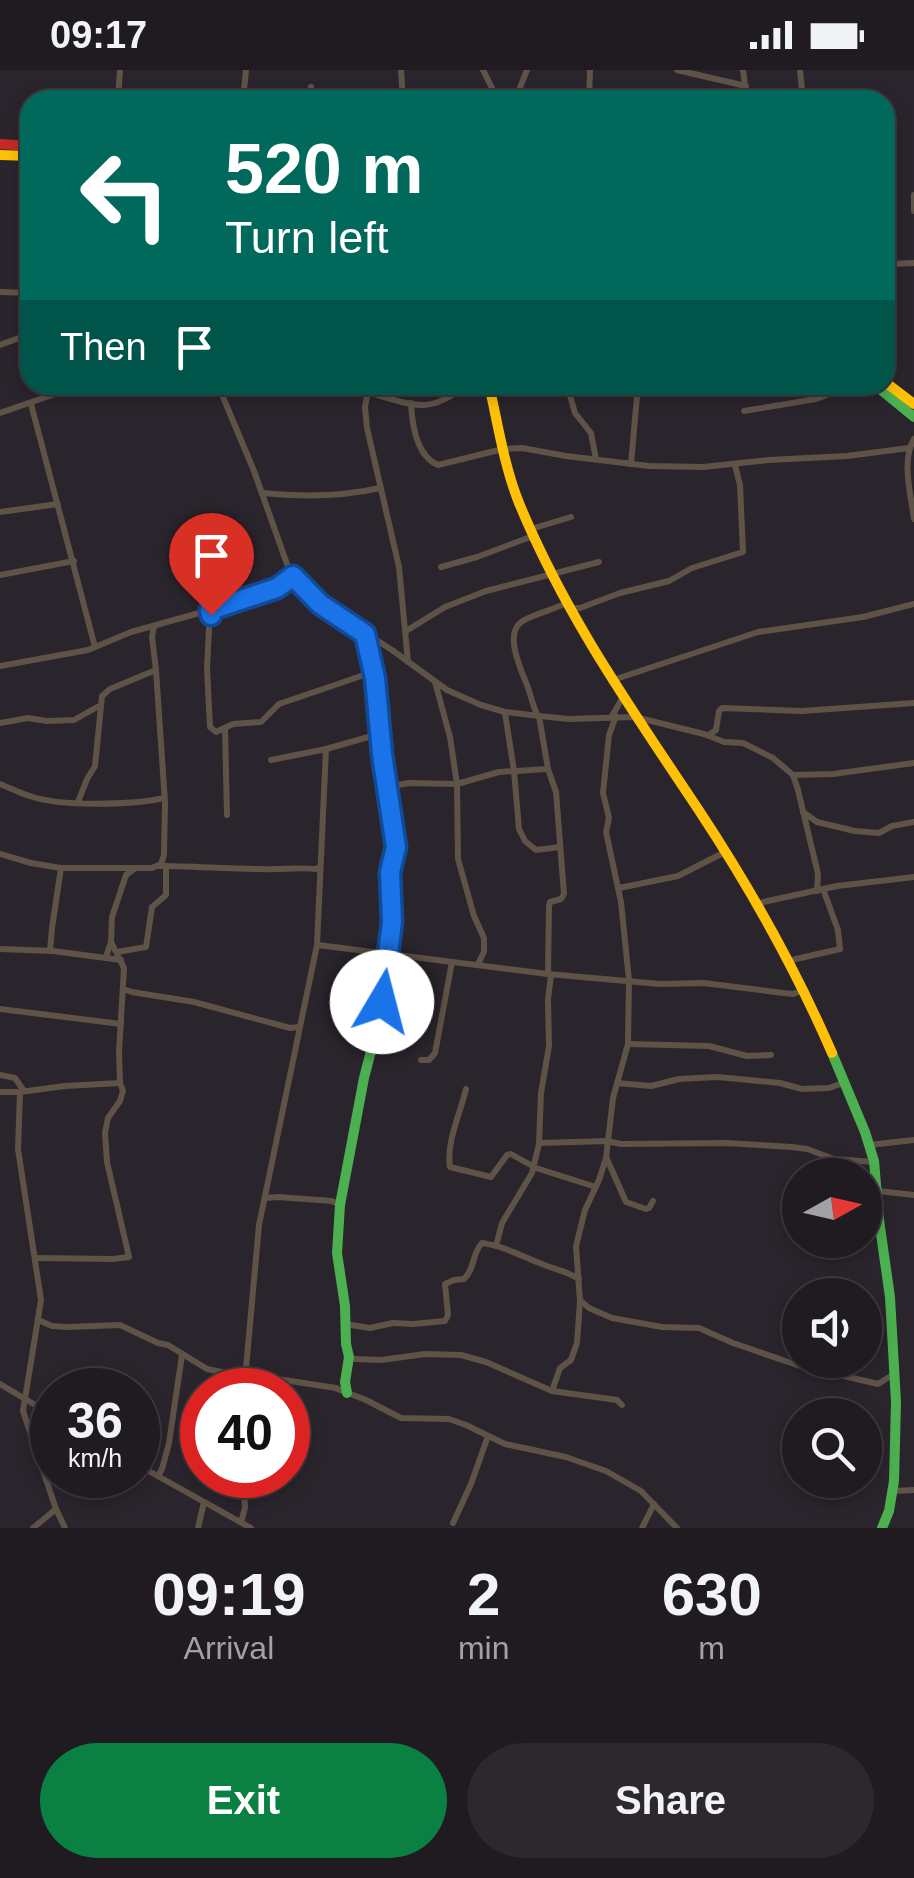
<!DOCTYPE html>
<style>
body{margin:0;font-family:Arial,sans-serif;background:#2d282e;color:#f1f3f6;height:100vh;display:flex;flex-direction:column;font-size:38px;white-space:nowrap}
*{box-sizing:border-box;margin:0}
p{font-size:32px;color:#a2a1a5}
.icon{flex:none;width:55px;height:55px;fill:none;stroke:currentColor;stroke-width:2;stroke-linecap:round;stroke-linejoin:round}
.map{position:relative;height:1458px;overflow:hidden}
.panel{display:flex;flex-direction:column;background:#201b21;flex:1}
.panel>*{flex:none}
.hud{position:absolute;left:20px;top:20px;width:875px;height:305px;border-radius:30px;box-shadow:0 5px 15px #0003,0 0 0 2px #3d393f;background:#00695c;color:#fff;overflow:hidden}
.needle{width:65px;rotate:82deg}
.fabs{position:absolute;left:782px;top:1088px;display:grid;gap:20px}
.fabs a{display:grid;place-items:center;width:100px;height:100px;border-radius:50%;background:#201b21;box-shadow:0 5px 15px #0003,0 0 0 2px #3d393f;font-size:50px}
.speed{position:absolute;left:30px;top:1298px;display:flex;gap:20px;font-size:50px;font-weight:700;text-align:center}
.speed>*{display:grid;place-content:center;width:130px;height:130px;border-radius:50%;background:#201b21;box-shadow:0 5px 15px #0003,0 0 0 2px #3d393f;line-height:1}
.speed small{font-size:25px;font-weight:400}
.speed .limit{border:15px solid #d22;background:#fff;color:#111}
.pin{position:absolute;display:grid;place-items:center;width:85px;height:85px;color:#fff;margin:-102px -42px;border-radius:50% 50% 50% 0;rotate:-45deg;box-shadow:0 0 10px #0007}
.pin .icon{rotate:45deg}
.me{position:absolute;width:110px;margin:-55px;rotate:8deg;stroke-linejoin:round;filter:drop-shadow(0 0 8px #0008)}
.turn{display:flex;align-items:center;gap:35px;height:210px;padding:0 40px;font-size:45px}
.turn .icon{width:130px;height:130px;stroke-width:2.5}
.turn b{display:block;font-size:70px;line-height:85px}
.then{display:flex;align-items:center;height:95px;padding:0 40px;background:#0003;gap:20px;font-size:38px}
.eta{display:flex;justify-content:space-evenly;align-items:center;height:170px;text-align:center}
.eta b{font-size:60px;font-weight:600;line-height:70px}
.action{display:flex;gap:20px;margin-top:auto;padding:20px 40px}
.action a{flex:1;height:115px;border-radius:60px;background:#0b8043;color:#fff;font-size:40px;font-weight:600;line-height:115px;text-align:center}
.action a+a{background:#2d282e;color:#f1f3f6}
.status{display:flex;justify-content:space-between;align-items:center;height:70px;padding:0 50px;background:#201b21;direction:ltr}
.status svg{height:28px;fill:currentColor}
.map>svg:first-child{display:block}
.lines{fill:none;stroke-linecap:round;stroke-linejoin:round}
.street{stroke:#5f5348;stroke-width:6}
.fast{stroke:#4caf50;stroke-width:10}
.slow{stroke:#ffc107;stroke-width:10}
.jam{stroke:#c62828;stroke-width:10}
.route-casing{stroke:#114b97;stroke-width:25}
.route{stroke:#1a73e8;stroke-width:18}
</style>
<div class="status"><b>09:17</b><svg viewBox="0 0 49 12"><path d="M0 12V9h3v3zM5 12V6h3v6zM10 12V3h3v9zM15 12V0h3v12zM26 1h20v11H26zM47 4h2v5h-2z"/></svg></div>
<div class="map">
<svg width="914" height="1458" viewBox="0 0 914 1458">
<rect width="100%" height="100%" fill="#2a242c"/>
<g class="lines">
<g class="street">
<path d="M401,0L403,30"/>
<path d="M483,0L498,30"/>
<path d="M677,0L746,16"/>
<path d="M743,0L747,30"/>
<path d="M800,0L803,30"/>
<path d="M118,30L120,0"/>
<path d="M243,30L246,0"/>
<path d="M310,30L311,17"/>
<path d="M515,30L527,0"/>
<path d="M589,30L590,0"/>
<path d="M914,125V141"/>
<path d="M885,199L890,194L914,193"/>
<path d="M0,222L30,223"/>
<path d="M0,275L30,264"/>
<path d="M218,315L254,401L287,494L293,506L320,534L392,580L447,620L481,635L505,642L539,646L569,649L635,647L704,664L724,672L743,673L773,688L793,705L798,720L818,804L817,821"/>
<path d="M238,315L243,317C279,314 318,313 354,319C377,323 400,335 424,335C440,334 454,325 466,315"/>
<path d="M369,315L365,337L367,358L399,497L408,592"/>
<path d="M567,315L575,343L591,363L596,389"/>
<path d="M490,321L504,315"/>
<path d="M411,333C412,354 416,386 438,395L503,379L522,378L566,386L649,396L703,397L769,390L847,386L909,378"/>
<path d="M31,334L95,577"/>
<path d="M744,341L816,329L854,315"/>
<path d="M0,343L81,315"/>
<path d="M914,369C901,390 911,425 914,449"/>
<path d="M631,394L638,315"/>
<path d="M262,423C302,427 340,427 380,418"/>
<path d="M0,442L58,434"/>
<path d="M531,459L571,447"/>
<path d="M441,497L477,487L533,466"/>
<path d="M0,505L74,491"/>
<path d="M569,538H580L620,523L669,511L692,498L743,482L740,415L735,395"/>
<path d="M210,540L207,598L210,657L216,662L233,654L261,652L279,634L373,602"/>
<path d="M406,561L445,537L486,521L599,492"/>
<path d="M0,596L88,580L131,562L210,540L263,523L277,518L293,506"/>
<path d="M613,610L758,562L863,547L914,534"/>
<path d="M435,612L450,667L457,714L458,789L474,846L484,868V882L478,894"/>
<path d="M505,643L514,701L519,759L525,771L536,780L560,777"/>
<path d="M538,646C532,635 531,625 527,615C521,600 505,566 520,553C529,545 554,540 566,533"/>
<path d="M612,646L623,627"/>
<path d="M0,653L28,648L47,651L74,650L99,636"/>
<path d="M225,659L227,745"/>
<path d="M709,665L716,660L719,641L722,638L802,641L914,633"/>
<path d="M271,690L326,679"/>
<path d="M548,699L556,722L564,824L561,829L550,832L549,836L548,904"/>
<path d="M793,705L833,704L914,693"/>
<path d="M0,714C10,718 20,723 30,726C59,737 134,735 164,728"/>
<path d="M386,717L409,713L457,714L499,702L548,699L539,646"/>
<path d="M78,732L87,709L95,696L102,626L110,619L156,600"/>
<path d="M803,742L817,752L855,761L879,763L892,756L914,752"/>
<path d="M0,784L31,793L61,798H152L161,794L164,785L165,732L156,600L152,567L154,556"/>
<path d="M159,796C193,796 227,799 261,799C280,800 298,797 317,799L320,796"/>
<path d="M619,818L678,806L725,782"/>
<path d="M763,832L837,816L914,807"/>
<path d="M318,875L548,904L660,914L704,913L783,923L793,924L801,921"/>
<path d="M0,879L53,881L121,890"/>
<path d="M50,881L52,858L61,798"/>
<path d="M117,882L146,877L152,837L166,825V796"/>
<path d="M106,887L111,872L112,847L126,805L134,799"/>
<path d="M787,891L840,879L838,860L823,819"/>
<path d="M123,919L132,922L194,932L290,958L299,957"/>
<path d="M0,939L121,954"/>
<path d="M628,974L709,976L747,986L771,985"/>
<path d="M421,990H429L435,983L452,892"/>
<path d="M0,1005L15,1008L24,1021"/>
<path d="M617,1013L651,1016L679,1009L718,1007L780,1013L802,1019L829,1018L843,1013"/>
<path d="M466,1019C460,1044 446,1073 450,1097L491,1107L507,1085L511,1084L536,1098L596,1117"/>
<path d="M0,1022H20L18,1079L41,1230L23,1341L56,1439L33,1458"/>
<path d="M20,1022L65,1016L120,1013"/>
<path d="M539,1073L607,1071L621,1074L726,1073L792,1077L807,1079L834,1089L874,1092"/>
<path d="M869,1075L914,1070"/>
<path d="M607,1089L626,1132L646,1139L649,1138L653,1131"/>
<path d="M878,1121L914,1125"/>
<path d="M265,1128L278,1127L332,1131L340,1135"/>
<path d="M496,1176L502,1153L532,1103L539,1074L541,1023L549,976L548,929L551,905"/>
<path d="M35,1188L113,1189L129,1187L107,1092L105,1063L108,1048L120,1031L123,1021L120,1013L119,982L124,898L111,872"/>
<path d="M581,1231L589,1238L612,1248L662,1257L699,1258L733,1273L797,1295L878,1314L894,1304"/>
<path d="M38,1250L52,1256L68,1257L120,1255L158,1273L168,1275L207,1299L231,1304L243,1313"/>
<path d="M351,1255L370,1258L393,1253L413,1254L445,1251L448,1245L445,1214L454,1210L464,1209C475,1199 472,1183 482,1173C505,1176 525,1188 547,1196C558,1200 568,1202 579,1209"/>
<path d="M355,1289L381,1290L425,1284L461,1285L486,1292L552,1321L617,1330L622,1335"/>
<path d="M244,1311L258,1306L336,1318"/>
<path d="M0,1314L52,1345"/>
<path d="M335,1318L366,1330L401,1348L449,1349L466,1355L505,1374L566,1387L606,1401L641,1421L677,1458"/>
<path d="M244,1320L259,1155L317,875L326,679L379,664"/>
<path d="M552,1321L560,1298L571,1290L577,1273L580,1231L576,1176L585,1140L599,1110L606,1088L613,1028L628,974L629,910L621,832L606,762L609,748L603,723L609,665L616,646"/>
<path d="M138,1395L251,1458"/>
<path d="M158,1406L162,1399L169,1373L182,1285"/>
<path d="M46,1410L69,1405"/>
<path d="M893,1421L914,1420"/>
<path d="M56,1439L65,1458"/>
<path d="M241,1452L245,1438L243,1405"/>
<path d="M453,1453L471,1414L488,1366"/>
<path d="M198,1458L204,1432"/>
<path d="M642,1458L654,1434"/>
</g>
<g class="fast">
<path d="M875,315L914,347"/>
<path d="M832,983L865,1062L874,1091L879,1150L890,1227L896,1332L894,1411L889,1441L882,1458"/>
<path d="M347,1323L345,1312L349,1287L346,1274L345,1236L337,1183L340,1135L364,1008L379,950"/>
</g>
<g class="slow">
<path d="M0,85L30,86"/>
<path d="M885,312L914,334"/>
<path d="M489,315C498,354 504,396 519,433C566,547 633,641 700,742C750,818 796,900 832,983"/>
<path d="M365,563L375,608L382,684L395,777L390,802L393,853L379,950"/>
</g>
<path class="jam" d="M0,74L30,76"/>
</g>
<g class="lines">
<defs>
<path id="route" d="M211,545L210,540L277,518L293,506L320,534L365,564L375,608L382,684L396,777L390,802L392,852L382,932"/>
</defs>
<use href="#route" class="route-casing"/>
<use href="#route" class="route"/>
</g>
</svg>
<div class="fabs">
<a><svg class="needle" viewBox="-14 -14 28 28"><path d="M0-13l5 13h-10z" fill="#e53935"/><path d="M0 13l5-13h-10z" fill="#a2a1a5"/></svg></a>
<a><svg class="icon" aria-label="sound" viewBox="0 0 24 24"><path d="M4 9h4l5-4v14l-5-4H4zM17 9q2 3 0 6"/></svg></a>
<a><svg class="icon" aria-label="search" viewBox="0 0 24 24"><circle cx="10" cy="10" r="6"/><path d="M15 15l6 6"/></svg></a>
</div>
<div class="speed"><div>36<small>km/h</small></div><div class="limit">40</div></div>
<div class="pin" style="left:211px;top:545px;background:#d93025"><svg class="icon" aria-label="arrive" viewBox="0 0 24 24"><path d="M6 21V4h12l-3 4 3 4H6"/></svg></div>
<svg class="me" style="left:382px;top:932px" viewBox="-20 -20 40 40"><circle r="19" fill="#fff"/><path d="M0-13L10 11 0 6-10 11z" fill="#1a73e8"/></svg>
<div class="hud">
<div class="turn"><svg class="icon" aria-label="left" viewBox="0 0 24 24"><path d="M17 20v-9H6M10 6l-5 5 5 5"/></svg><div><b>520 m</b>Turn left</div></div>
<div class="then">Then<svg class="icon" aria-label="arrive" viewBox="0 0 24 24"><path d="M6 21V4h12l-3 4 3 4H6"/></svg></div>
</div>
</div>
<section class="panel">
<div class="eta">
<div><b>09:19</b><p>Arrival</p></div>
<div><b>2</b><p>min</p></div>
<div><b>630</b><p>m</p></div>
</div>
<div class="action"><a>Exit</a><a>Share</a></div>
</section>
